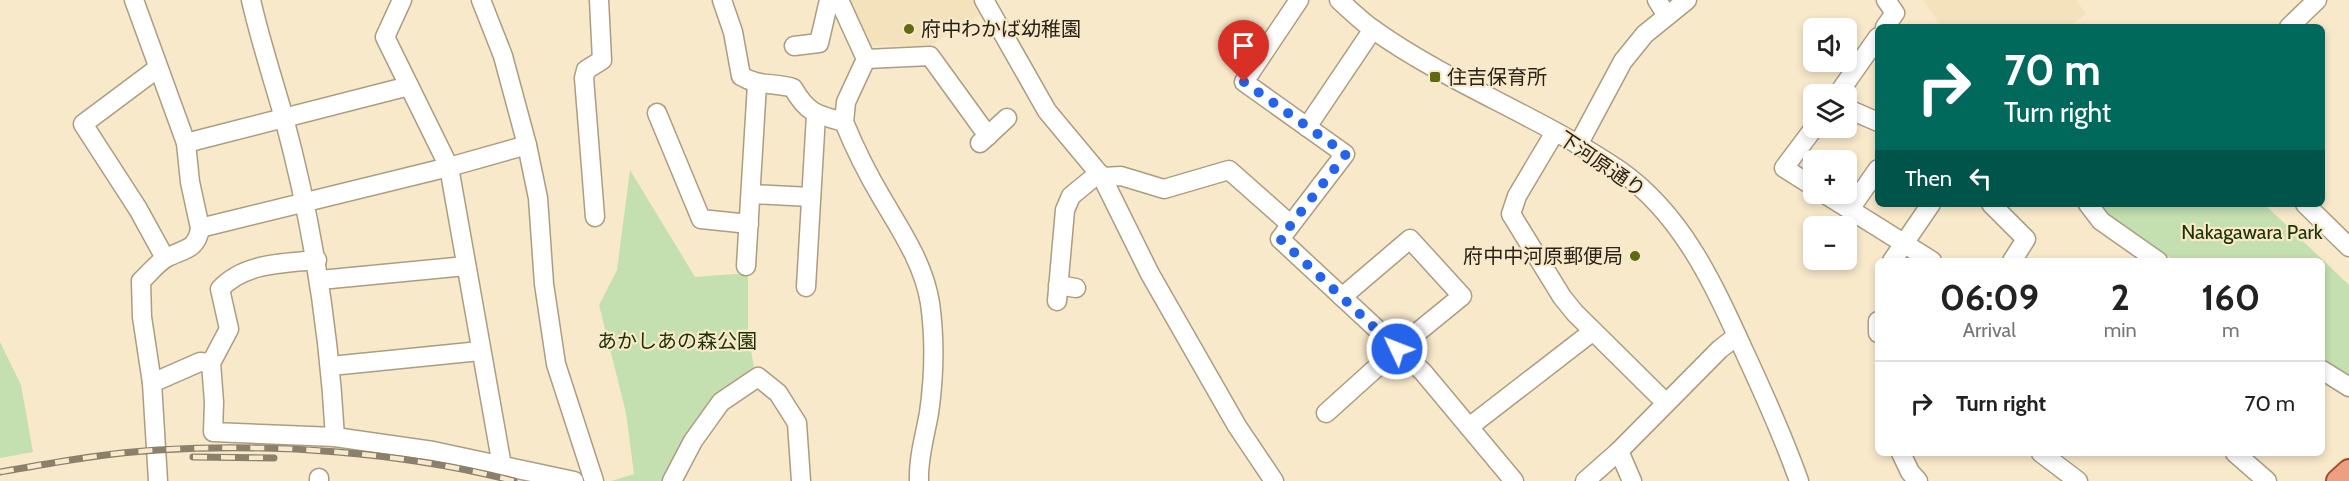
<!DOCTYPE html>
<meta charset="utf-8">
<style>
body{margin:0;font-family:Cabin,"Noto Sans JP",sans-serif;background:#f6f6f6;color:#222;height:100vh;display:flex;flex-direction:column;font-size:22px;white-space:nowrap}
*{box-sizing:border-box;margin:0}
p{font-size:20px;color:#767676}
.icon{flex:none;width:33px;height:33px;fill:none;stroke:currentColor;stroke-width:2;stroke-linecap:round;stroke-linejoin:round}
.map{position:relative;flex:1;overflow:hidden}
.panel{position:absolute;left:1875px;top:258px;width:450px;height:198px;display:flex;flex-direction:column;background:#fff;border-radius:9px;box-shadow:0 3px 9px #0003}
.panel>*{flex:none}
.top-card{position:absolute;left:1875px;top:24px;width:450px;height:183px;border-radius:9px;box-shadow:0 3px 9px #0003;background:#00695c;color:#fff;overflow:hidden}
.buttons{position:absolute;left:1803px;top:18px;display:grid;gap:12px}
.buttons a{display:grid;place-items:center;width:54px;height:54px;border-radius:9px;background:#fff;box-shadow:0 3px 9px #0003;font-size:30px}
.pin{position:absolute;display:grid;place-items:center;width:51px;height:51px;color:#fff;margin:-62px -26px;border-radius:50% 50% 50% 0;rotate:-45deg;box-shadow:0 0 6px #0007}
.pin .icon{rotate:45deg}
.me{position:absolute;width:66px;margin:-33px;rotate:313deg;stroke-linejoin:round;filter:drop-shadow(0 0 4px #0008)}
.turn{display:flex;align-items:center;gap:21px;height:126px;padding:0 30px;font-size:27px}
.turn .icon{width:78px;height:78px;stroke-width:2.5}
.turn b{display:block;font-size:42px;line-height:51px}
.then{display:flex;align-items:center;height:57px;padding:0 30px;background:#0003;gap:12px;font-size:22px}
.eta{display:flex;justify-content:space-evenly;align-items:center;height:102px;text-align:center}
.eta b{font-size:36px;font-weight:700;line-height:42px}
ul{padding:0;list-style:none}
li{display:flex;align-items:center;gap:18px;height:84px;padding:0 30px;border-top:2px solid #e0e0e0}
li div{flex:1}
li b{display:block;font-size:22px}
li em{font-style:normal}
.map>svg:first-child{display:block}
.built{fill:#f4e2bc}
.green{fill:#c4dfb0}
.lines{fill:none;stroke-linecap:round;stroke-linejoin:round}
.minor-casing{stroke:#ab9d81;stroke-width:21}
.major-casing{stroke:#a04a27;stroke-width:26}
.minor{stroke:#fff;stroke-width:18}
.major{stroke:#ed9f82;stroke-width:22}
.rail-casing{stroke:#8a806c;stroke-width:7}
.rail{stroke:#f8e9cb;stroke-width:4.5;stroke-dasharray:14;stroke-linecap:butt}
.route{stroke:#2563eb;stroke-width:10;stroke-dasharray:0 18}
.poi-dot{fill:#5e6a12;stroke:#f8e9cb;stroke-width:2}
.labels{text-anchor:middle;stroke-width:4.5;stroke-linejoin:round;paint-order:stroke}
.poi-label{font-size:20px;fill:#282217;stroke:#f8e9cb;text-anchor:start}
.street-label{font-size:20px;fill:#282217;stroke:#f8e9cb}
.park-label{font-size:20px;fill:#1c3203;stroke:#f8e9cb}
</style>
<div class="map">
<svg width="2349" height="481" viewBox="0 0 2349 481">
<rect width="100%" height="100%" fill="#f8e9cb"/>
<g class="built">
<path d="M847,0H975L983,13L927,47L870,45Z"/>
<path d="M1923,0H2076L2086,14L2069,27H1942Z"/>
</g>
<g class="green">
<path d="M630,170L695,277L748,273V335L754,367L718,393L662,481H611L634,474L626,413L599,305L617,270Z"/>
<path d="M2098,204H2264L2349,285V376L2322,359V261H2175L2108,216Z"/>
<path d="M0,342L21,385L33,452L0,458Z"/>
</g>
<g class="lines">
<defs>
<g id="minor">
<path d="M134,0L186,143L190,182L200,228C197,251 182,249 166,258C157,263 149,274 141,281L142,317L152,383L158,481"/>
<path d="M251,0C260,40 273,79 284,118C313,225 329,328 335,437"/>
<path d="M402,0L385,37L449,167L502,466"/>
<path d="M481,0L503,56L527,145L538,198L544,284L556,364L594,481"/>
<path d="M722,0L733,32L741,76C759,87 774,82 793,88C807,113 817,115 844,122C855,149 868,175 883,200C902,232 924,265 930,303C935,339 934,378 929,413C925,436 918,458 919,481"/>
<path d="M839,0L866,59L846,102L844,122"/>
<path d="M984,0L1047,111L1102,177L1150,274L1237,426L1274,481"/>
<path d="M1299,0L1244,82L1345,154L1280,239L1423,372L1514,481"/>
<path d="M1339,0C1350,10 1361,21 1374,30C1450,84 1541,117 1619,170C1682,214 1713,283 1744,351C1764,394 1783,436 1799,481"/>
<path d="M1657,0L1667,16"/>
<path d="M1885,27L1895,13L1886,0"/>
<path d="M2289,27L2317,0"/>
<path d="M794,46L819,43L829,0"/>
<path d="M866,59L930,56L988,136"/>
<path d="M158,68L83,124L138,209L165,258"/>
<path d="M1838,94L1878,37"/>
<path d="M1846,108L1878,122"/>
<path d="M657,113L701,219L749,224"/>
<path d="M1307,127L1373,29"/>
<path d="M1555,132L1517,196L1511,214L1562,297L1575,313L1665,402"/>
<path d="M186,143L409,86"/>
<path d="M980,143L1007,118"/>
<path d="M1578,145L1623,61L1645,34L1687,0"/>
<path d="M1102,177L1121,176L1164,189L1229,170L1290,224"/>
<path d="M1814,187L1784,168L1814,128"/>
<path d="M751,194L811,197"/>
<path d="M1825,194L1932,261"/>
<path d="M1991,204L2026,239L2012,261"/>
<path d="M2088,204L2101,221L2158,261"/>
<path d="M2305,204L2349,247"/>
<path d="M1850,209L1878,169"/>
<path d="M595,217L584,78L586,70L602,60L599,0"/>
<path d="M200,228L449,167L527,145"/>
<path d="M317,260C283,263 244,263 220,289L229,329L211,363L214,402L213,432L335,437L433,451L574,481"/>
<path d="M1892,261L1931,204"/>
<path d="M746,266L757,84"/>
<path d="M320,280L466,266"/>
<path d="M1058,285L1076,288"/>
<path d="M806,287L816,115"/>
<path d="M1057,301L1065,210L1071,196L1099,173"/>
<path d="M1878,321V333"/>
<path d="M331,366L480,351"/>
<path d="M2322,370L2349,387"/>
<path d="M152,383L200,362L211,363"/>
<path d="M1326,413L1397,349L1462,296L1410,239L1342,297"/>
<path d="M1469,427L1592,332"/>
<path d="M1619,451L1632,481"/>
<path d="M1901,453L1910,472L1918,481"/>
<path d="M2041,453L2078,481"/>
<path d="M2235,453L2267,481"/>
<path d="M319,481V478"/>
<path d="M672,481L693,441L721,402L758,377L778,393L797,423L801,481"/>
<path d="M1585,481L1619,451L1720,349L1737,336"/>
</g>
<path id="major" d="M2338,481L2349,471"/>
</defs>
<use href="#minor" class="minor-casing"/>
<use href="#major" class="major-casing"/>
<use href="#minor" class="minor"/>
<use href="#major" class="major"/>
<defs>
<g id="rail">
<path d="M193,457L274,458"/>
<path d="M0,472C52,463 105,453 158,450C273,443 403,452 514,481"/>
</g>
</defs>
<use href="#rail" class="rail-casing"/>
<use href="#rail" class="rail"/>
</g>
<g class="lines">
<path class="route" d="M1244,82L1346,154L1280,239L1397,349"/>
</g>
<g class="poi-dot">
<circle cx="909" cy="29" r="6"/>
<rect x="1429" y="71" width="12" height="12" rx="3"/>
<circle cx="1635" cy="256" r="6"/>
</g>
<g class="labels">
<g class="poi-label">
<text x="921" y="36">府中わかば幼稚園</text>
<text x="1447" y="84">住吉保育所</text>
<text x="1623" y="263" text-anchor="end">府中中河原郵便局</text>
</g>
<g class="street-label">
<text transform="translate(1602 164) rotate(34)" y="7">下河原通り</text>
</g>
<g class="park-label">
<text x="2252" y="239">Nakagawara Park</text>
<text x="677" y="348">あかしあの森公園</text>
</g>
</g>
</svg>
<div class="buttons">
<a><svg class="icon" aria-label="sound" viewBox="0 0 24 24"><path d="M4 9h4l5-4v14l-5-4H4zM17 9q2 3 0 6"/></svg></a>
<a><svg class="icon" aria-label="layers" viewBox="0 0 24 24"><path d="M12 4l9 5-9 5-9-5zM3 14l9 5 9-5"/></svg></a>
<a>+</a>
<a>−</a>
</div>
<div class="pin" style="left:1244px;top:82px;background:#d93025"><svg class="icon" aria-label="arrive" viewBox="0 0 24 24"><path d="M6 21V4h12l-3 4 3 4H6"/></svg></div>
<svg class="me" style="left:1397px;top:349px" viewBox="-20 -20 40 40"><circle r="17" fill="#2563eb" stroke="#fff" stroke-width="3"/><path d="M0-11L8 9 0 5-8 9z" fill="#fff"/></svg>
<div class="top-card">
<div class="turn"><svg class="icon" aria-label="right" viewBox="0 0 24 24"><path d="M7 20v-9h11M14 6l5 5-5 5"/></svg><div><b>70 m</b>Turn right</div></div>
<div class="then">Then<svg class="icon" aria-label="left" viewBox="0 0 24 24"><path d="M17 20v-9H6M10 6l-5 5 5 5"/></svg></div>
</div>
<section class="panel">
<div class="eta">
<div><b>06:09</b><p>Arrival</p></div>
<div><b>2</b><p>min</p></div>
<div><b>160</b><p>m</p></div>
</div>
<ul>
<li><svg class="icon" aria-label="right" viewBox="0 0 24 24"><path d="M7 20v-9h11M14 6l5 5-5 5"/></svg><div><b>Turn right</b></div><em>70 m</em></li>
</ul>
</section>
</div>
